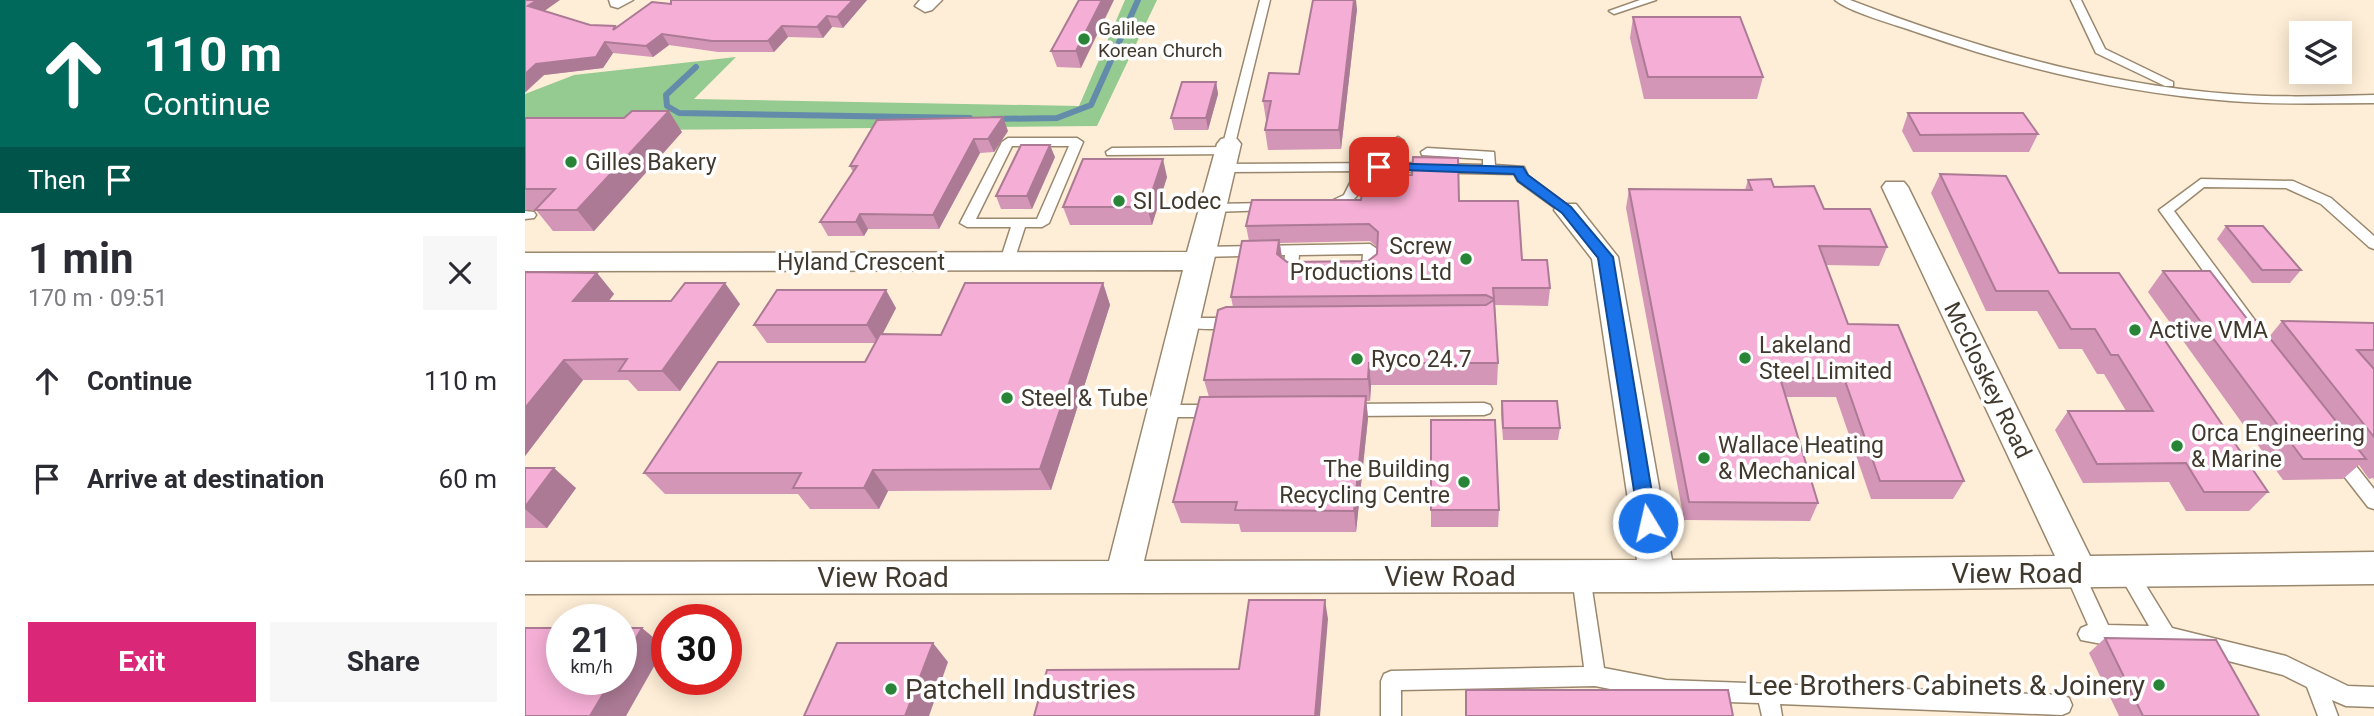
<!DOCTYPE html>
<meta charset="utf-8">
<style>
body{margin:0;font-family:Roboto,sans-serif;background:#f7f7f7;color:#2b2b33;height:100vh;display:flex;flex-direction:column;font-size:26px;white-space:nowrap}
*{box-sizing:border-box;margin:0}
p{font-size:23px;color:#7c7c81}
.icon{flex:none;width:38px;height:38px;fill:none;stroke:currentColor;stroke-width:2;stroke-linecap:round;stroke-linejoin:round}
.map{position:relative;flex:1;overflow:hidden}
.panel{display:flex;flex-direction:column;background:#fff;width:525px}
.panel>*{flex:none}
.banner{background:#00695c;color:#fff;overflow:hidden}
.controls{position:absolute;left:1764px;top:21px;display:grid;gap:14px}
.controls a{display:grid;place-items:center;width:63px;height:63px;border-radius:0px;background:#fff;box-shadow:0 4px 18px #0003;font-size:35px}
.speed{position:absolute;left:21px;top:604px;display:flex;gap:14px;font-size:35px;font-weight:700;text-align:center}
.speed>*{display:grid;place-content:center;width:91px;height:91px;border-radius:50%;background:#fff;box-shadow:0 4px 18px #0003;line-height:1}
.speed small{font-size:18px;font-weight:400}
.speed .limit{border:10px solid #d22;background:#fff;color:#111}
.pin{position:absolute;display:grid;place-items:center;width:60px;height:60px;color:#fff;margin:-30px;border-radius:14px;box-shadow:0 4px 10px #0006}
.me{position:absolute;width:77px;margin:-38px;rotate:351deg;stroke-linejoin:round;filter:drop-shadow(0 0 5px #0008)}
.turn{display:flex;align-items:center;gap:24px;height:147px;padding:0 28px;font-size:32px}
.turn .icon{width:91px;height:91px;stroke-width:2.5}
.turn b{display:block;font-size:49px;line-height:60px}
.then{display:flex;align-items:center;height:66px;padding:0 28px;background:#0003;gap:14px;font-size:26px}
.round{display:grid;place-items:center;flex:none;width:74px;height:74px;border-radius:0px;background:#f7f7f7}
.headline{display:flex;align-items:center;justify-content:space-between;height:119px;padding:0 28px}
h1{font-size:42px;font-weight:700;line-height:52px}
.action{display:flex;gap:14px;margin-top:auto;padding:14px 28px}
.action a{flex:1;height:80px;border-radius:0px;background:#db2777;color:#fff;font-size:28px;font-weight:700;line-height:80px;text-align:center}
.action a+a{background:#f7f7f7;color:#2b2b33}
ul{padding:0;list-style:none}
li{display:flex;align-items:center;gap:21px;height:98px;padding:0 28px}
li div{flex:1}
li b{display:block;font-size:26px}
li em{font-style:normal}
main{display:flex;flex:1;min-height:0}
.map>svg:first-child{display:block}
.forest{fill:#95ca91}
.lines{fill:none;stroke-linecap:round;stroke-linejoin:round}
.stream{stroke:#638cab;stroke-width:6}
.lane-casing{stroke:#9a886e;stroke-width:3}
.street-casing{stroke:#9a886e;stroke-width:3}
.lane{fill:#fff;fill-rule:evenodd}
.street{fill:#fff;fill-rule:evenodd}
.wall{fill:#d396b7;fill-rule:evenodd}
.shaded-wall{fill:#ac7a95}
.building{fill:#f5aed5;stroke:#ac7a95;stroke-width:2}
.route{fill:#1a73e8;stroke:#114b97;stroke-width:2}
.poi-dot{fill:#288537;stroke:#fff;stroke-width:2.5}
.labels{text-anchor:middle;stroke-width:7;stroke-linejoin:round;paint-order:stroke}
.far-poi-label{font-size:19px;fill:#41392e;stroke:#fff;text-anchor:start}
.poi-label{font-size:23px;fill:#41392e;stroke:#fff;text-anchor:start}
.street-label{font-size:23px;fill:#41392e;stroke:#fff}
.near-street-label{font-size:28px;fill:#41392e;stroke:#fff}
.near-poi-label{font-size:28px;fill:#41392e;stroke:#fff;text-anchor:end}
</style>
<main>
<section class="panel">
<div class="banner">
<div class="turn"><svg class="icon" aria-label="ahead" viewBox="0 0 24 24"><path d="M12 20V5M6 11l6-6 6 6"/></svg><div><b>110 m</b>Continue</div></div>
<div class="then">Then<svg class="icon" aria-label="arrive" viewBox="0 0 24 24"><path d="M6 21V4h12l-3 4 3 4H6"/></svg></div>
</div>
<div class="headline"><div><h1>1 min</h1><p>170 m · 09:51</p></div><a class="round"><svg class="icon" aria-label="close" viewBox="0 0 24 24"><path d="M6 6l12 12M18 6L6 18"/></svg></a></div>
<ul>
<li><svg class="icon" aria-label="ahead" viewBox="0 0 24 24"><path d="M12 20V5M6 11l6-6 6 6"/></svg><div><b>Continue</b></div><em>110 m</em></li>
<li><svg class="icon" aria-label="arrive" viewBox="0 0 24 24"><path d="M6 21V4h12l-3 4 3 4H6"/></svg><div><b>Arrive at destination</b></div><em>60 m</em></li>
</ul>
<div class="action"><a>Exit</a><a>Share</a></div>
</section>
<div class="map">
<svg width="1849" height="716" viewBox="0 0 1849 716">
<rect width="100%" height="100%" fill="#feeed7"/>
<path class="forest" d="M600,0H632L572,126L0,131V94L49,75L211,57L169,99L554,106Z"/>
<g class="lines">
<g class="stream">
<path d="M171,67L141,95L142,106L154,113L445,118"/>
<path d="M468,119L532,118L566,105L613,0"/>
</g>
<defs>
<g id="lane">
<path d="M735,0H745L710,144L705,148L709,151L707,154L582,155L581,152L587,148L702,147L698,144Z"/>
<path d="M1115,0H1131L1089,14L1084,11Z"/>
<path d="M1310,0H1325C1447,47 1574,84 1705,94C1753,98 1801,96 1849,95V103C1801,103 1753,105 1705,101C1599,93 1494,68 1394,33C1372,25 1326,13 1310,0Z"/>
<path d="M1546,0H1556L1580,49L1648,82V86H1640L1571,53Z"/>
<path d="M873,137L879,141L877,163L958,165V159L897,155L896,152L902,148L969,152L970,165L999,167L1003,176L1049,210L1042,214L1037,213L993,181L989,174L844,171C837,192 829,207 805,209L798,205L819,195L831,171L698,172L692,168L698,164L864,163L867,141Z"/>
<path d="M483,138H552L558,142L524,223L517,227H500L489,261L482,266L475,261L486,227H442L435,223L477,142ZM487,146H544L512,219H451Z"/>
<path d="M1676,179L1768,181L1806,198L1849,236V249L1844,247L1796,204L1761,188L1679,187L1649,211L1737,330L1734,334H1724L1634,210Z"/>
<path d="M744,203L749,204L751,207L749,210L687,212L680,208L687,204Z"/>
<path d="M0,211L9,212L11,215L9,218L0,219Z"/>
<path d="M845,244L852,249L851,271L844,276L831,274L829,271L837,266L838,254L774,255L773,267L780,269L782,272L780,275L765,277L758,272L760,255L675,257L668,252L675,247Z"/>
<path d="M661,318H711L719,323C711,331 661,331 653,323Z"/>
<path d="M959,403L965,405L967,409L965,413L959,415L821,416L815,414L813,410L815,406L821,404Z"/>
<path d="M639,405H690L696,407L698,411L696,415L690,417H639L633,415L631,411L633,407Z"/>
<path d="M1814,450L1820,452L1849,489V509L1843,507L1808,462L1805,457L1808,452Z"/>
<path d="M1602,564L1609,566L1647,628L1761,656L1823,686L1849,687V707L1821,706L1807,700L1813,716H1793L1782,687L1758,675L1641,645L1577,644L1556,640L1553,634L1556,628L1563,625L1540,573L1542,567L1549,565L1556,567L1583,625L1624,626L1593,572L1595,566Z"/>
<path d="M1056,568L1063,570L1065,576L1079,668L1141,680L1537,695L1544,698L1547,705L1544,712L1537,715L1255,704L1257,716H1237L1234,703L1141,700L1070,686L876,690V716H856V681L859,674L866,671L1059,667L1047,576L1049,570Z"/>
</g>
<g id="street">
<path d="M84,0H108L93,8L86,6Z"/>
<path d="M395,0H417L407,10L400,12L390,6Z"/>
<path d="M704,137L712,139L716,144L619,561L1112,560L1067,259L1029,210L1033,204H1051L1093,257L1147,560L1530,556L1357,187L1361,182H1379L1383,187L1565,556L1849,552V584L1132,592L0,594V562L584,561L658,270L0,271V253L662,252L692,144L696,139Z"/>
</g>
</defs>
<use href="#lane" class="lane-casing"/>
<use href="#street" class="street-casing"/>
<use href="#lane" class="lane"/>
<use href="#street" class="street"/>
</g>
<g class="wall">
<path d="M0,0L19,11L65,25L91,27L146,4L342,0L318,28L307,27L298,38L263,37L249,52H193L144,45L128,57L88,53L78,68L19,75L0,93Z"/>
<path d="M554,0L556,68L532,67L526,51Z"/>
<path d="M832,9L816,149L743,150L740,130L741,120L738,101L774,74Z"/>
<path d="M1108,17L1238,77L1232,99H1119L1105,38Z"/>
<path d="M691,82L693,94L683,130H649L646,118Z"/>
<path d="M1383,113L1513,134L1504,152H1388L1377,131Z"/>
<path d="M0,118L157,132L69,231H28L11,210H0Z"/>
<path d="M483,131L469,152L455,153L414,229H343L339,236H303L295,222L328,172L325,166Z"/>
<path d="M530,157L507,209H476L471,196Z"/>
<path d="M1415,174L1534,273L1743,492L1724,511H1661L1644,482L1558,483L1530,430L1543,411H1601L1579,374H1572L1557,349H1534L1512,311H1461L1406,193Z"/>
<path d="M887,175L934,201L997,260L1025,288L1023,306L970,305L973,363L972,385H846L845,401H841L843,418L831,532H716L714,524L656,523L648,502L684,397L679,380L708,307L706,297L724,241L721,226L836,200ZM845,241L853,248L852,254L843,261L762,262L757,258L755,243Z"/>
<path d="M642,177L627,225H545L538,207Z"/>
<path d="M1223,180L1249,187L1299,209L1362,247L1354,266L1301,265L1323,324L1439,481L1428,499H1346L1311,397H1261L1293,503L1285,521L1159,520L1101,208L1104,189L1220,190Z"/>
<path d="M1701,226L1776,270L1765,283H1727L1692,239Z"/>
<path d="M1638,271L1723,320L1740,332L1744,337L1757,321L1849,323V480L1848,478L1844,479L1834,465L1818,479L1758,480L1623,292Z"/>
<path d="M0,272L72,273L89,294L84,301L215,304L155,391H113L103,380H58L0,456Z"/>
<path d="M578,283L585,305L526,490L363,491L354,509H285L273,494H140L119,473L340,362L351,343H242L229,325L371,308L357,334L416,335Z"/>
<path d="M977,401L1035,428L1033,440H978L976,413Z"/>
<path d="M0,468L51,488L22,528H0Z"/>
<path d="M906,510H974L973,527H906Z"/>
<path d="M1580,638L1734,716H1594L1564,653Z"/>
</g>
<g class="shaded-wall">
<path d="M12,0H35L11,17L3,6Z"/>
<path d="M328,0H342L318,28L312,17Z"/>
<path d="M577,0H589L556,68L551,51Z"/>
<path d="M829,0H831L832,9L816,149L814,130Z"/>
<path d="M302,16L307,27L298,38L292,27Z"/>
<path d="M257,26L263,37L249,52L243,41Z"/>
<path d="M137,34L144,45L128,57L121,46Z"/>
<path d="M80,42L88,53L78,68L19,75L0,92V74L11,64Z"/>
<path d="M691,82L693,94L683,130L681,118Z"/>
<path d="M144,111L157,132L69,231L52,210Z"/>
<path d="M478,117L483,131L469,152L463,139Z"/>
<path d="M449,139L455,153L414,229L408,215Z"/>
<path d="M525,145L530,157L507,209L502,196Z"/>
<path d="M638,159L642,177L627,225L622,207Z"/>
<path d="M335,214L343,229L339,236L331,222Z"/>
<path d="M754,240L757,258L752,254Z"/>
<path d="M72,273L89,294L67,322L48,301Z"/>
<path d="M200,283L215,304L155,391L137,371Z"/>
<path d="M578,283L585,305L526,490L515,469Z"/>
<path d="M361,290L371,308L353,343L342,325Z"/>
<path d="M39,360L58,380L0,456V408Z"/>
<path d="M844,363L846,385L845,401L843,379Z"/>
<path d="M841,396L843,418L831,532L829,511Z"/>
<path d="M29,468L51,488L22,528L0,509V507Z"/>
<path d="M348,470L363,491L354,509L339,488Z"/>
<path d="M800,600L803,619L795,716H790Z"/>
<path d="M117,628L140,647L101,716H65L87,679H96V664Z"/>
<path d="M408,643L423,662L404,716H380Z"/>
</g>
<g class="building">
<path d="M0,0H12L3,6L65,25L90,26L88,30L127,2L146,4V0H328L312,17L302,16L292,27L257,26L243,41H187L137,34L121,46L80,42L71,57L11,64L0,74Z"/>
<path d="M554,0H577L551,51H526Z"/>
<path d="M788,0H829L814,130H740L746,101H738L744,73L774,74Z"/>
<path d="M1108,17H1215L1238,77H1123Z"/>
<path d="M657,82H691L681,118H646Z"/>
<path d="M107,111H144L52,210H10L30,189H0V118H99Z"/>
<path d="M1383,113H1498L1513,134L1395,135Z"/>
<path d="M478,117L463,139H449L408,215L335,214L331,222H295L332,166H325L352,120Z"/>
<path d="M496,145H525L502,196H471Z"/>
<path d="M888,157L933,158L934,201H993L997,260H1022L1025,288H968L969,299L961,295L706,297L717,241L754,240L752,254L762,262L843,261L852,254L853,232L844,224L721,226L727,200H836L839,175H887Z"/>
<path d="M558,159H638L622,207H538Z"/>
<path d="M1415,174L1481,176L1534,273H1594L1743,492H1679L1661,463L1572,464L1543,411H1628L1593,355H1586L1570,329H1546L1523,291H1471Z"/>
<path d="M1246,179L1249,187L1289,186L1299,209H1345L1362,247L1294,246L1323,324L1373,325L1439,481H1355L1319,378H1255L1293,503L1164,502L1104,189L1227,190L1223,180Z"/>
<path d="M1701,226H1738L1776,270H1737Z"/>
<path d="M1638,271H1685L1723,320H1738L1740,332L1841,459H1778Z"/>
<path d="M0,272L72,273L48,301H146L160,283H200L137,371H94L102,359L39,360L0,408Z"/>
<path d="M440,283H578L515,469L348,470L339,488H268L276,473H119L193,362H340L355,334L416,335Z"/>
<path d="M252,290H361L342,325H229Z"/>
<path d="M969,300L973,363H844L843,379L679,380L693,310L701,307L961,305Z"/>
<path d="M1757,321L1849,323V350H1832L1849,369V437Z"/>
<path d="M841,396L829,511L710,510L712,502H648L675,397Z"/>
<path d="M977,401H1032L1035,428H978Z"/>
<path d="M906,420H970L974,510H906Z"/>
<path d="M0,468H29L0,507Z"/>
<path d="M724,600H800L790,716H509L522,670L714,669Z"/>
<path d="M0,628H37V679H87L65,716H0Z"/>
<path d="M96,628H117L96,664Z"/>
<path d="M1580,638L1691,640L1734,716H1618Z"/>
<path d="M312,643H408L380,716H279Z"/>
<path d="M941,690H1203L1208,716H941Z"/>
</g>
<path class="route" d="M854,163L998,167L1003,175L1046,207L1088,257L1132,523L1130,528H1117L1114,523L1073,258L1037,213L993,181L989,174L850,169V164Z"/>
<g class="poi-dot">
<circle cx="559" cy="39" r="7"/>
<circle cx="46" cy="162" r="7"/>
<circle cx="594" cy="201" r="7"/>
<circle cx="941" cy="259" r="7"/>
<circle cx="1610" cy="330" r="7"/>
<circle cx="1220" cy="358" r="7"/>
<circle cx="832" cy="359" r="7"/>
<circle cx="482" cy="398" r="7"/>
<circle cx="1652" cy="446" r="7"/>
<circle cx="1179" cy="458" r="7"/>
<circle cx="939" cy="482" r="7"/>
<circle cx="1634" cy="685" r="7"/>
<circle cx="366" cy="689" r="7"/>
</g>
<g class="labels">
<g class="far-poi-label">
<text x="573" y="35">Galilee<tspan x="573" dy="22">Korean Church</tspan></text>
</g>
<g class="poi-label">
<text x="60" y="170">Gilles Bakery</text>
<text x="608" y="209">SI Lodec</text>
<text x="927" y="254" text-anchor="end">Screw<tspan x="927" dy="26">Productions Ltd</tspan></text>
<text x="1624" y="338">Active VMA</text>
<text x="1234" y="353">Lakeland<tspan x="1234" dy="26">Steel Limited</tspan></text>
<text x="846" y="367">Ryco 24.7</text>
<text x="496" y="406">Steel &amp; Tube</text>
<text x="1666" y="441">Orca Engineering<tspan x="1666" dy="26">&amp; Marine</tspan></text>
<text x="1193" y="453">Wallace Heating<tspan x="1193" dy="26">&amp; Mechanical</tspan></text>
<text x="925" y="477" text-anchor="end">The Building<tspan x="925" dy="26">Recycling Centre</tspan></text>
</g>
<g class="street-label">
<text x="336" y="270">Hyland Crescent</text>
<text transform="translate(1463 380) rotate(64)" y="8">McCloskey Road</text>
</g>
<g class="near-street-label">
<text x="1492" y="583">View Road</text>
<text x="925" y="586">View Road</text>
<text x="358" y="587">View Road</text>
</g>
<g class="near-poi-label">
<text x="1620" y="695">Lee Brothers Cabinets &amp; Joinery</text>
<text x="380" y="699" text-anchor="start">Patchell Industries</text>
</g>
</g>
</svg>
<div class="controls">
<a><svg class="icon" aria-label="layers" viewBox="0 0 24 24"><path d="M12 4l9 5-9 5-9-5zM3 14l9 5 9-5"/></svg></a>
</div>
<div class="speed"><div>21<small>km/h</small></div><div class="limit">30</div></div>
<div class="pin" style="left:854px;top:167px;background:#d93025"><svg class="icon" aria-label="arrive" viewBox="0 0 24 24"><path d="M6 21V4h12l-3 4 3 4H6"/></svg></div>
<svg class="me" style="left:1123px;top:523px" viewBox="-20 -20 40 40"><circle r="17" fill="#1a73e8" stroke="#fff" stroke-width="3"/><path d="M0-11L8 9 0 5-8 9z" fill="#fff"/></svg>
</div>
</main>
